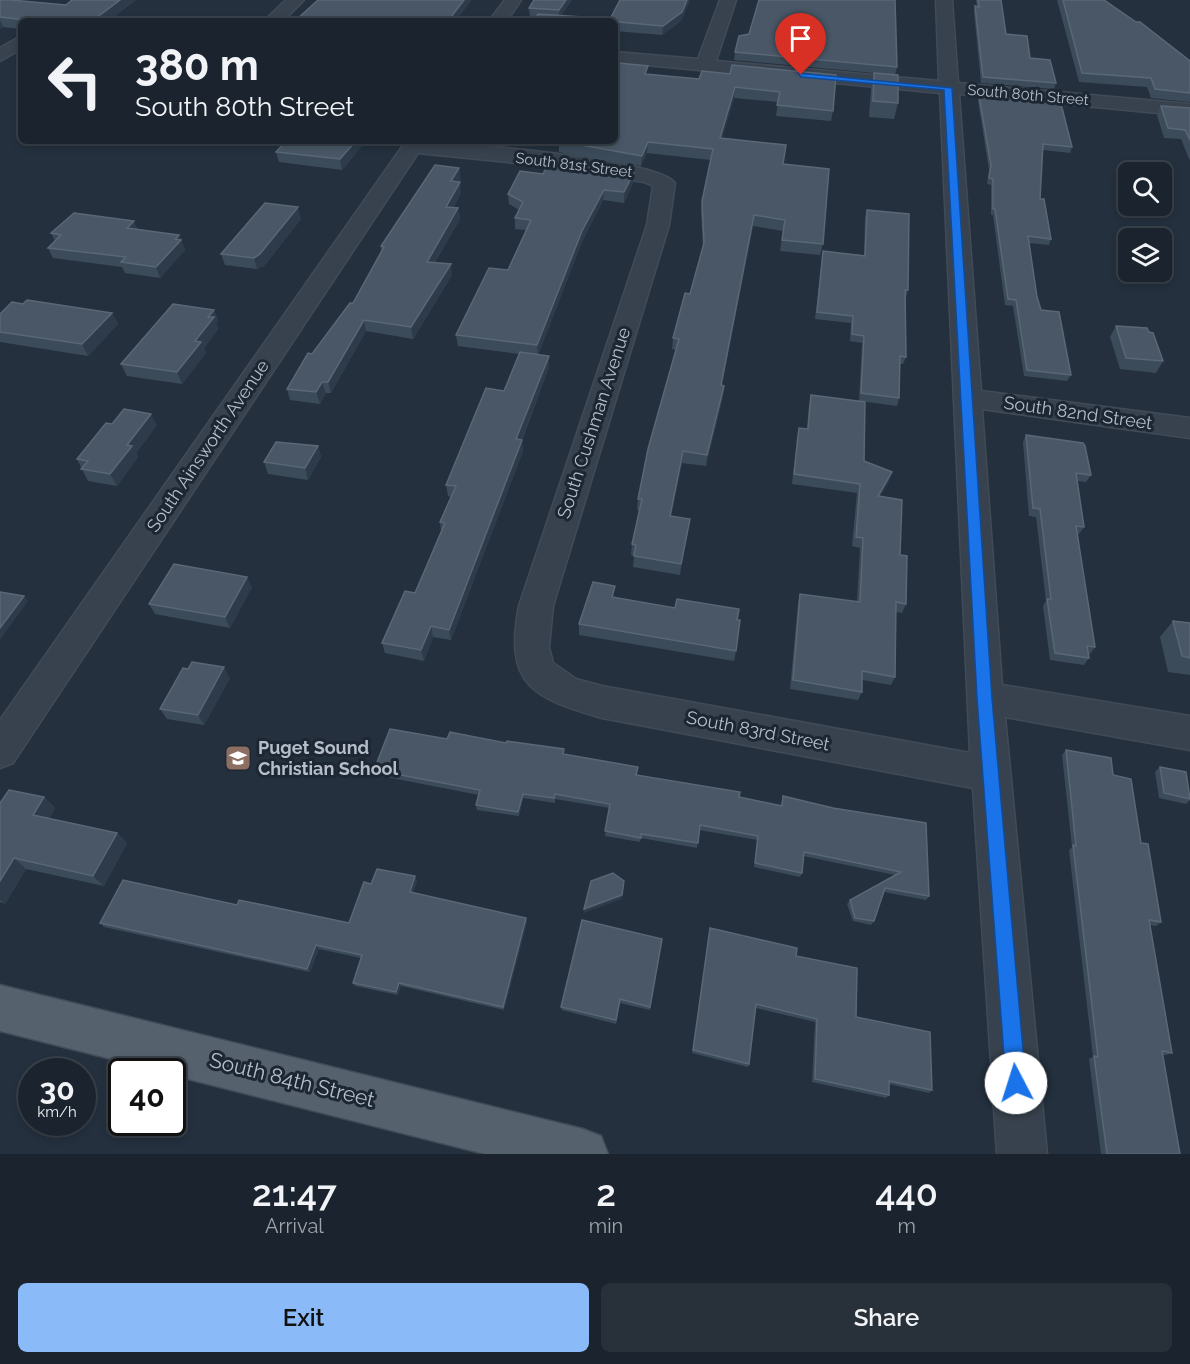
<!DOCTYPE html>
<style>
body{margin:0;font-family:Raleway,sans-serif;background:#28303a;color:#f1f3f6;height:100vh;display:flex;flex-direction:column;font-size:22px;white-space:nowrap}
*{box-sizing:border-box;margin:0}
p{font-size:20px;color:#a0a4aa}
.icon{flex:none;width:33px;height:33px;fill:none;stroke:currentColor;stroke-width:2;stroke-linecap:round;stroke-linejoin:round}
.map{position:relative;height:1154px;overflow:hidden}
.side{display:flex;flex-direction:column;background:#1b242e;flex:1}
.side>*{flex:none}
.hud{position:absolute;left:18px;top:18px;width:600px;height:126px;border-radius:9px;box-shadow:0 3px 9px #0003,0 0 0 2px #39414a;background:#1b242e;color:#f1f3f6;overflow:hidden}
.controls{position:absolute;left:1118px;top:162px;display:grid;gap:12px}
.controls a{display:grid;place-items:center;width:54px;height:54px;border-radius:9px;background:#1b242e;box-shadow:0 3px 9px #0003,0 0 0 2px #39414a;font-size:30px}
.speed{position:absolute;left:18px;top:1058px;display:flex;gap:12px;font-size:30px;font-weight:700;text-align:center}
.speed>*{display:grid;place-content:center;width:78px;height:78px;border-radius:50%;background:#1b242e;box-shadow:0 3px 9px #0003,0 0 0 2px #39414a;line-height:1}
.speed small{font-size:15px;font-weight:400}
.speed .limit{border:3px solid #111;border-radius:9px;background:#fff;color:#111}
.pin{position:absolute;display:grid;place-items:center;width:51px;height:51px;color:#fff;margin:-62px -26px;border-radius:50% 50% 50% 0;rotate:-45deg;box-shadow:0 0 6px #0007}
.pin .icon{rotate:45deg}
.me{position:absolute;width:66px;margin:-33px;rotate:355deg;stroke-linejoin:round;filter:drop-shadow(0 0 4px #0008)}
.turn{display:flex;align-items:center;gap:21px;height:126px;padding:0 18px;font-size:27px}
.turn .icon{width:78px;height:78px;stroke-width:2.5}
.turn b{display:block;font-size:42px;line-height:51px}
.eta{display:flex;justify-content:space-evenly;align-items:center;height:102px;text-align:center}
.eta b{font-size:36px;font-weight:600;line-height:42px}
.action{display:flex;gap:12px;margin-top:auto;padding:12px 18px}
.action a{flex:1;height:69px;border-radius:9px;background:#8abaf8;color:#111;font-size:24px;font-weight:600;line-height:69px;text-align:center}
.action a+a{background:#28303a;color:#f1f3f6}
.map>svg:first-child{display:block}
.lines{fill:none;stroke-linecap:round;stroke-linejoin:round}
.minor-casing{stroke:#414b57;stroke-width:3}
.major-casing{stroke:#414b57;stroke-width:3}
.minor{fill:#38424e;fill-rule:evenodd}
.major{fill:#56616e;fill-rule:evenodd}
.wall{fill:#3c4b5a}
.shaded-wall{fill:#2d3b4a}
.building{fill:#495766;stroke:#5a6776;stroke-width:1.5}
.route{fill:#1a73e8;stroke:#114b97;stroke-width:1.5}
.labels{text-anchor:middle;stroke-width:6;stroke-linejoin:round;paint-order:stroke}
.far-street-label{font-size:15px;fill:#b4bdc9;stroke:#1d2733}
.street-label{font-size:18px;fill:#b4bdc9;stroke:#1d2733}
.poi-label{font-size:18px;font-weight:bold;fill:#b4bdc9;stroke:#1d2733;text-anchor:start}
.near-street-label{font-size:21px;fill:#b4bdc9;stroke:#1d2733}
</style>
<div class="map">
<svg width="1190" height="1154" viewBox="0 0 1190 1154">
<rect width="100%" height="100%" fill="#24303e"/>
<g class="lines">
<defs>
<g id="minor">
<path d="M286,0H304L283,21H264Z"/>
<path d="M505,0H521L507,21H489Z"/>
<path d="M720,0H736L716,61L939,81L936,0H952L958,83L1190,104V116L959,94L981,391L1190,418V438L982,409L1002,685L1190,716V750L1005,717L1047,1154H997L973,788L602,718C532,698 504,685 519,606L647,225L653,186L644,182L546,166L418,153L13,763L0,768V720L406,141C444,141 658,158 675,183L669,225L553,606L549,647L553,663L576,679L602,686L970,753L940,93L615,62V52L698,59Z"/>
<path d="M21,36V49L0,61V48Z"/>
</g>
<path id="major" d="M0,985L583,1129L601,1136L608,1154H485L172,1075V1071H159L0,1031Z"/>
</defs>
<use href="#minor" class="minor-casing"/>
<use href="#major" class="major-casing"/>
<use href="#minor" class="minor"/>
<use href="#major" class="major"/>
</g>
<g class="wall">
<path d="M0,0L66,5L71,1L70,0H136L108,21H21V29L3,27L0,29Z"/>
<path d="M572,0L561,15L536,17H530L529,8Z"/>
<path d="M620,0H690L681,21L662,35L615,31V21Z"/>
<path d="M976,0H1001L1006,34L1056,83L1054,89L981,83L974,12L975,6L977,7Z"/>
<path d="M1057,0H1104L1190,61V102L1151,98L1147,87L1079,82Z"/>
<path d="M735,52L897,67L895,75L734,60Z"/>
<path d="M874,73L898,103L894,119L869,117L871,89Z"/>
<path d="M648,74L699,79L730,74L833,111L831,121L776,116L778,102L734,98L722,138L783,164L823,244L820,255L780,251L783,231L753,226L722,385L724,386L723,397L706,466L682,463L671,516L688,530L680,575L633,567L634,556L631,555L632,544L640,510H637L638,499L676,350L672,349L673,338L690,294L703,248L701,212L702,201L711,160L647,153L641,166L559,152V143L532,141H615Z"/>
<path d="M985,93L1072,147L1070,153L1043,150L1040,199L1051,239L1049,245L1029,243L1037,297L1041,310L1071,375L1067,381L1024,376L1013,306L1005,305L993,215H991V185L987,184L989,170L978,101L979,96H984Z"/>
<path d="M1161,106L1190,108V161L1181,139L1164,138L1157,115Z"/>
<path d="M366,141L342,170L279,162L276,152Z"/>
<path d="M461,178L458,182L461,193L453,208H458L460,219L435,262L452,275L413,339L366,331L331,393H326L320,404L290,400L287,389L312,354L353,303L381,251V246Z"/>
<path d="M633,183L624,203L603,200L582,242L538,355L549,367L522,440L523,451L451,640L433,637L424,661L385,653L382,643L415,593L441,531L440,522L451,497L448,496L446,485L504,391L520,354L458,346L456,335L508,270L526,230L515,229V218L519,210L509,204L508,194Z"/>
<path d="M867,210L908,290L906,298V357L903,364H900L899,398L897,406L859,401L862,343L850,341L851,323L815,319L823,251L864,255L865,217Z"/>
<path d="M301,219L264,266L257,269L225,265L221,254Z"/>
<path d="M138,229L179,235L185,250L160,278L125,273L122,267L53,258L48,248L55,241L51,233Z"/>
<path d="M23,304L112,313L118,324L88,356L0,342V314Z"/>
<path d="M214,310L218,321L216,324L218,329L204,348L206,353L182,384L127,376L121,364Z"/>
<path d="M1116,326L1163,361L1156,373L1120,369L1110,337Z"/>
<path d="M811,395L864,461L889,481L880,496L900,555L906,604L902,613L896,612L895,677L891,685L862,680V692L858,700L790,689L798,603L800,594L857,602L860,548L852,546L857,493L792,484L797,437L799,428L807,429L809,404Z"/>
<path d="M112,424L157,425L136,453L138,457L117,486L88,481L77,459Z"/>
<path d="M1026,435L1091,475L1086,482L1077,481L1084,527L1079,534H1077L1095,647L1090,654H1088L1089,658L1084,665L1050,660L1043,606L1046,601L1036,517L1029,516L1023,442Z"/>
<path d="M318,446L321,457L308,480L268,474L264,462Z"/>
<path d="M252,587L230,628L155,614L149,604Z"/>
<path d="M615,596L614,598L737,620L736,651L734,661L579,635V624Z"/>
<path d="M1173,621L1190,623V675L1168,672L1160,637Z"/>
<path d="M230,678L204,725L167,719L160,709Z"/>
<path d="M447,739L506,743L564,749V754L637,775L739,797L781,805L783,796L833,808L929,896L926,900L884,892L874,921L871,925L853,921L847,904L850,900L895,875L803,856L802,873L800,877L754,867L757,840L699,830L697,848L641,838L640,842L605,836L610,808L555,799V803L523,798L519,816L477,810L476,805L479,795L376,775L374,770Z"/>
<path d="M1066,750L1113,775L1141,843L1161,922L1156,926L1150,925L1172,1053L1166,1055H1163L1180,1154H1101L1089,1059L1093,1057L1069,850L1072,847L1062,755Z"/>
<path d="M1160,767L1190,794V800L1186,804L1159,798L1155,772Z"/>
<path d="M44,797L55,808L49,819L117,833L127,843L104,886L26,869L5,904L0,902V803Z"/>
<path d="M415,876L417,881L413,893L526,918L527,922L504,1010L401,986L398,995L355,986L353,983L361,958L319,949L310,972L104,927L100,923L237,905L349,923L371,884Z"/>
<path d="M710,928L796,956L856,1017L932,1090L929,1093L889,1084V1095L886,1098L812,1082L815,1022L756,1008L749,1064L748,1067L692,1053Z"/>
<path d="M662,939L650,1010L620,1003L616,1024L562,1010L561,1007Z"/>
</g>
<g class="shaded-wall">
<path d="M120,0H136L108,21H92Z"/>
<path d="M464,0H472L456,21H448Z"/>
<path d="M566,0H572L559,19V10Z"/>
<path d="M687,0H690L681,21L662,35L663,26Z"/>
<path d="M0,20L3,27L0,29Z"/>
<path d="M735,87L734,98L719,149L720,138Z"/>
<path d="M356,141H366L342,170L340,159Z"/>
<path d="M648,142L647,153L641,166L642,156Z"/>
<path d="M459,168L461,178L452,192L451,181Z"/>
<path d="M634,172L633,183L624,203V192Z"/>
<path d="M460,182L461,193L447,218L446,207Z"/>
<path d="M604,190L603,200L582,242L538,356L537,345L582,231Z"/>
<path d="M298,207L301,219L264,266L257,269L254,258Z"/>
<path d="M458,208L460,219L428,273L427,262Z"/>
<path d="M754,215L753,226L719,397L721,385Z"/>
<path d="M134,221L139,232L127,228Z"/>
<path d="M179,235L185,250L160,278L156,267L175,239Z"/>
<path d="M451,264L452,275L413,339L411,327Z"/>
<path d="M214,310L218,321L216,324L218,329L204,348L206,353L182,384L177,372L208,317Z"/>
<path d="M112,313L118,324L88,356L82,344Z"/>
<path d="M364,320L366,331L331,393L328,382Z"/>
<path d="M549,356V367L517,451L516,439Z"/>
<path d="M322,382L326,393L320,404L316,392Z"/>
<path d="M724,386L723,397L706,466L707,455Z"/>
<path d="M151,414L157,425L136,453L138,457L117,486L110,474L127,445Z"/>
<path d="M522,440L523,451L451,640L449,630Z"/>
<path d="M318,446L321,457L308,480L305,468Z"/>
<path d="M683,451L682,463L669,527L670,516Z"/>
<path d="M892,472L889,481L875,505L878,496Z"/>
<path d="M690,519L688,530L680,575L681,564Z"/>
<path d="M247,577L252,587L230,628L225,617Z"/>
<path d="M24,596L28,601L0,640V628Z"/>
<path d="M431,626L433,637L424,661L421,650Z"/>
<path d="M224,667L230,678L204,725L198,715Z"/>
<path d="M523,794V798L519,816L518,812Z"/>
<path d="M44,797L55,808L44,826L33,815Z"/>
<path d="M117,833L127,843L104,886L93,876Z"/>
<path d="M14,858L26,869L5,904L0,900V881Z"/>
<path d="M415,876L417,881L412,896L410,892Z"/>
<path d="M624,881L622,899L584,913V909Z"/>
<path d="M526,918L527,922L504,1010L503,1007Z"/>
<path d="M316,945L319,949L310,972L307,969Z"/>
<path d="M399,983L401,986L398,995L396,992Z"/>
</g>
<g class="building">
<path d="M0,0H11L66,5L72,0H120L92,21H36L0,17Z"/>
<path d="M318,0H464L448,21H295Z"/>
<path d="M534,0H566L559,10L529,8Z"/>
<path d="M620,0H687L682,12L663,26L609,21Z"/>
<path d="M759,0H895L897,67L735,52L739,36L749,34Z"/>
<path d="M978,0H1001L1006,34L1027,36L1030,58L1050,60L1056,83L983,77L975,6L979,7Z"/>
<path d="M1063,0H1104L1136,22H1140L1190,61V93L1155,89L1151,78L1082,73Z"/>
<path d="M538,14L582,17L580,21H534Z"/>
<path d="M618,63L648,66L645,74L699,79L702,71L730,74L732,65L836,75L833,111L777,105L780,92L735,87L720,138L786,145L783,164L829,169L823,244L782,240L785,220L754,215L721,385L724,386L707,455L683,451L670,516L690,519L681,564L634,556L636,545L632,544L642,499H638L648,449L679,339L673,338L685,293L690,294L704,243L702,201L713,149L648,142L642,156L558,141H615V67Z"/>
<path d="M874,73L898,75V103L873,101Z"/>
<path d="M985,93L1060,100L1072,147L1043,144L1040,199H1044L1051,239L1028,236L1037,297L1041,310L1059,312L1071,375L1027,370L1016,300L1008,299L995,209H993V179L989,178L991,165L979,96H985Z"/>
<path d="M1161,106L1190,108V140L1185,130L1168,128Z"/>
<path d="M286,141H356L340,159L276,152Z"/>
<path d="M550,159L634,172L624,192L604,190L582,231L537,345L456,335L489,268L508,270L531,220L515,218L523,202L508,194L520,171L543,174Z"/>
<path d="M435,165L459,168L451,181L460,182L446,207L458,208L427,262L451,264L411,327L364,320L328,382H322L316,392L287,389L308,353L312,354L350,303H353L384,247L381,246Z"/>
<path d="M265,203L298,207L260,254L254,258L221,254Z"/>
<path d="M867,210L909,214L908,290H905L906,357L900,356L899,398L861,393L864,336L852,334L853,316L817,312L823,251L865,256Z"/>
<path d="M74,213L134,221L127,228L179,235L175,239L181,240L156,267L121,262L126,257L48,248L61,235L51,233Z"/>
<path d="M27,300L112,313L82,344L0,332V314L12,302L23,304Z"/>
<path d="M173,304L214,310L208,317H214L195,341L201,342L177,372L121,364Z"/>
<path d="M1116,326L1147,328L1149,332L1153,333L1163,361L1126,358Z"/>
<path d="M520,352L549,356L516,439L522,440L449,630L431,626L421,650L382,643L405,591L415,593L445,523L440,522L456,486L446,485L486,388L504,391Z"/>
<path d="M811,395L865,402L864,461L892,472L878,496L902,500L900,555L907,556L906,604L896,602L895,677L862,671V692L793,680L800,594L860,602L863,538L856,537L860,484L794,474L799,428L808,429Z"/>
<path d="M124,409L151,414L127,445L132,446L110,474L81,469L88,461L77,459L106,423L112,424Z"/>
<path d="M1026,435L1083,443L1085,446L1091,475L1076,473L1084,527L1076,526L1095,647L1087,646L1089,658L1055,653L1047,599H1051L1040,509L1033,508Z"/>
<path d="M276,442L318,446L305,468L264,462Z"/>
<path d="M174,564L247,577L225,617L149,604Z"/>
<path d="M593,582L615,586L612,597L675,608L677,599L739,609L737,620H740L736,651L579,624Z"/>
<path d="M0,592L24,596L0,628Z"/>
<path d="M1173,621L1190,623V658L1182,656Z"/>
<path d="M192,662L224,667L198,715L160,709L183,668L188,669Z"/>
<path d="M390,729L447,739L450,732L506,743L507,741L564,749L563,754L638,767L636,775L740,792L739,797L782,806L783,796L833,808L926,823L929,896L885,888L874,921L855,918L850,900L901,872L804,852L802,873L755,863L758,836L700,825L698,843L641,834V838L605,831L610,804L555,794L554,798L523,794L518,812L476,805L480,790L374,770Z"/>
<path d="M1066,750L1111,758L1113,775L1131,779L1141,843L1148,844L1161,922L1149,920L1172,1053L1162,1051L1180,1154H1107L1094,1056L1098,1057L1073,845L1076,846Z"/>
<path d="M1160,767L1186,772L1190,799L1164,793Z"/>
<path d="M9,790L44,797L33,815L117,833L93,876L14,858L0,881V803Z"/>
<path d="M377,869L415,876L410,892L526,918L503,1007L399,983L396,992L353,983L362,955L316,945L307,969L100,923L123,880L237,905L239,900L349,923L364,882L371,884Z"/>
<path d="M613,873L624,881L622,895L584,909L591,881Z"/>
<path d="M582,920L662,939L650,1007L620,999L616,1020L561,1007Z"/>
<path d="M710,928L797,948L796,956L857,968L856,1017L930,1032L932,1090L889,1081V1095L815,1079L817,1019L756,1004L749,1064L693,1050Z"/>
</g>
<path class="route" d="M798,73L952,88L992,698L1026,1083L1023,1090L1016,1093L1009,1090L1006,1083L977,698L944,90L801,77Z"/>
<defs>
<symbol id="school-square" viewBox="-11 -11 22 22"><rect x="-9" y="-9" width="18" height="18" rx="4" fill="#8d6e63" stroke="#1d2733"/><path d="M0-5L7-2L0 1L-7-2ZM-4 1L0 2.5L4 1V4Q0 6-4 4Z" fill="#fff"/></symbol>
</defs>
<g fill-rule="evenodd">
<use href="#school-square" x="223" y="743" width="30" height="30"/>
</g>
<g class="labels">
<g class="far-street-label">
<text transform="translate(1028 95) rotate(5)" y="5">South 80th Street</text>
<text transform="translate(574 165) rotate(7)" y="5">South 81st Street</text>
</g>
<g class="street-label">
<text transform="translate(1078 413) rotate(8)" y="6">South 82nd Street</text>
<text transform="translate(594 423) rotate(-72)" y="6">South Cushman Avenue</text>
<text transform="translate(208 446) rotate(-56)" y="6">South Ainsworth Avenue</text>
<text transform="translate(758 731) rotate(11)" y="6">South 83rd Street</text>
</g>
<g class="poi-label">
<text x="258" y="754">Puget Sound<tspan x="258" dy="21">Christian School</tspan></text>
</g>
<g class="near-street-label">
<text transform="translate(292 1080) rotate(14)" y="7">South 84th Street</text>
</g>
</g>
</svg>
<div class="controls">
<a><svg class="icon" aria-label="search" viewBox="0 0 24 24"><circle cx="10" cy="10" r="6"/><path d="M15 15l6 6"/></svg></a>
<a><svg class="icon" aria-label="layers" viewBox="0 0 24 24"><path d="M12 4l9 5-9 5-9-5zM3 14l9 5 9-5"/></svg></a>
</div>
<div class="speed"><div>30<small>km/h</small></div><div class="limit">40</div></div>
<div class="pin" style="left:801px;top:75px;background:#d93025"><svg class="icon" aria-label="arrive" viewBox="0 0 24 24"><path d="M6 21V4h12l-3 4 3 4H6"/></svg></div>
<svg class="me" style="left:1016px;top:1083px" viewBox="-20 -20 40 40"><circle r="19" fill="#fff"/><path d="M0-13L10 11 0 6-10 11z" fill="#1a73e8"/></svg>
<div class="hud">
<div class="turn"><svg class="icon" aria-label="left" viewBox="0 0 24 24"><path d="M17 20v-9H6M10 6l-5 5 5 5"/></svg><div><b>380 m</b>South 80th Street</div></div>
</div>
</div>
<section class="side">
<div class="eta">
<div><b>21:47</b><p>Arrival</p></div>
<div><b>2</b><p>min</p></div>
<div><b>440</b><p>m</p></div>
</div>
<div class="action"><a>Exit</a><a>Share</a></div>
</section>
